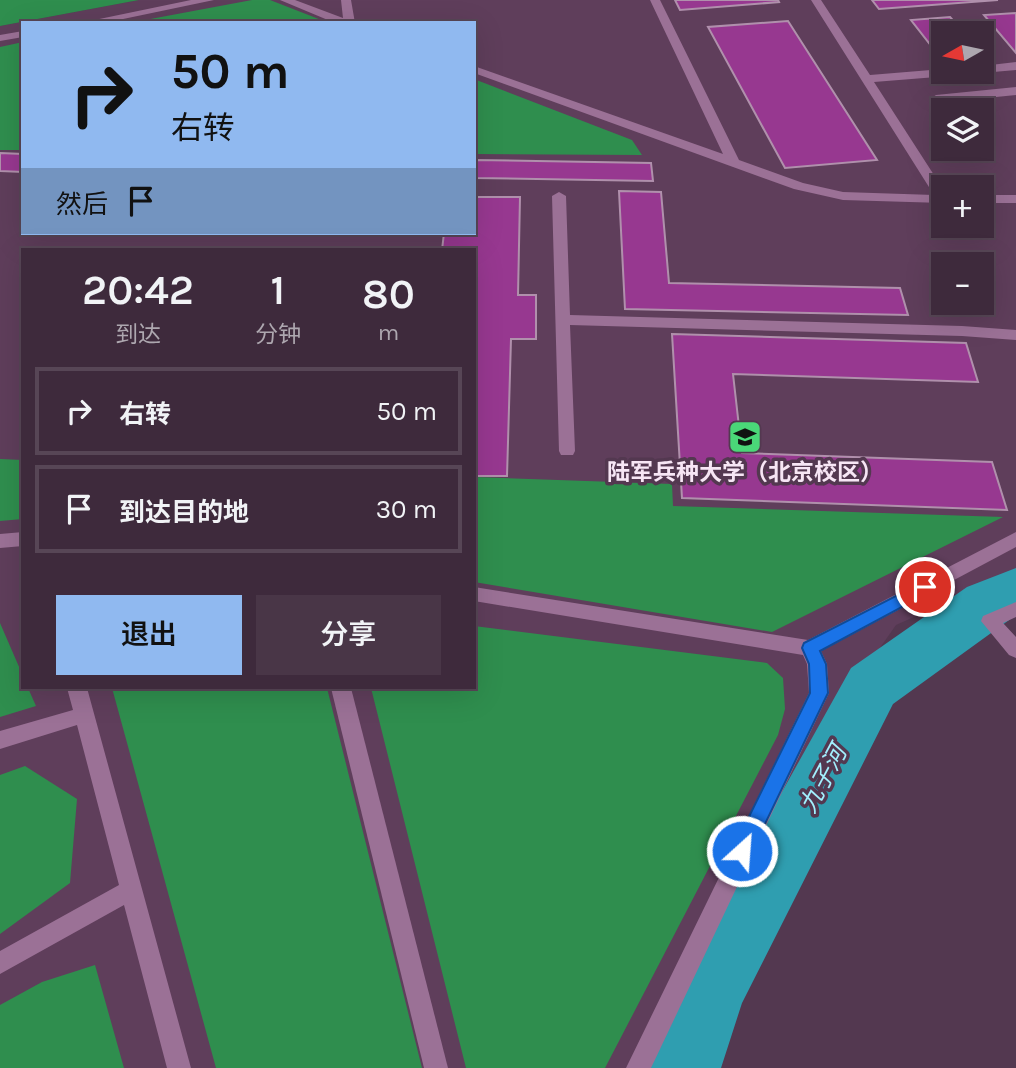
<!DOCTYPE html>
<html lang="zh">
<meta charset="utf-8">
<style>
body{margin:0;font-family:Karla,"Noto Sans SC",sans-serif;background:#493647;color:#f1f3f6;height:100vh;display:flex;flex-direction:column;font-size:26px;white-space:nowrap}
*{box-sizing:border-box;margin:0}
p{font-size:23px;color:#ada7af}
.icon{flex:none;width:38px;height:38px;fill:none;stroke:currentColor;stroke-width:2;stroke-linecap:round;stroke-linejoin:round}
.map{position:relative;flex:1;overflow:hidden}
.side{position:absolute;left:21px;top:248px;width:455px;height:441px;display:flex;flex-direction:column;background:#3e2a3c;border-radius:0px;box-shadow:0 7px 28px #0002,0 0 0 2px #574656}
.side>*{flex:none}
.banner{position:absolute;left:21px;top:21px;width:455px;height:214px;border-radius:0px;box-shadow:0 7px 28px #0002,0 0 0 2px #574656;background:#90b9f0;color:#111;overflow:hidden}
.needle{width:46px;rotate:261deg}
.tools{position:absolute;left:931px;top:21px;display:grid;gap:14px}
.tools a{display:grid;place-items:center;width:63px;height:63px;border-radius:0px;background:#3e2a3c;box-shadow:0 7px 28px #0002,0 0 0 2px #574656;font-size:35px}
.pin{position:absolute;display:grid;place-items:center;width:60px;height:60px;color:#fff;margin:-30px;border:4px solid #fff;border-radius:50%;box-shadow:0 2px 7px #0007}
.me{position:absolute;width:77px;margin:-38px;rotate:26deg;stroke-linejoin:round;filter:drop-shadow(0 0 5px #0008)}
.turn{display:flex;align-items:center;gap:24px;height:147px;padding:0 35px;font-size:32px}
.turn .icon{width:91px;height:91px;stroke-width:2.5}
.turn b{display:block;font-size:49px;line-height:60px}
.then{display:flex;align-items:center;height:66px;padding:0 35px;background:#0003;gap:14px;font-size:26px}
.eta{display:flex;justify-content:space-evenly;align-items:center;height:119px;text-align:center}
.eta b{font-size:42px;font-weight:600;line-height:49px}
.action{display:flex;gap:14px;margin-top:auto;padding:14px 35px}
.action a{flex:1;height:80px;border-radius:0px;background:#90b9f0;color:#111;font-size:28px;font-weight:600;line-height:80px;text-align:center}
.action a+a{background:#493647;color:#f1f3f6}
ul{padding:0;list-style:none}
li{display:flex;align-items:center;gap:21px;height:88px;margin:0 14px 10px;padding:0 21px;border:4px solid #574656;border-radius:0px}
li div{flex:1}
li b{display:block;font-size:26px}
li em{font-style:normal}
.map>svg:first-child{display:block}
.built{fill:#5f3e5b;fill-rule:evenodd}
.forest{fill:#2f8e4e}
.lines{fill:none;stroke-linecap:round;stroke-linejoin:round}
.river{fill:#2f9eb0;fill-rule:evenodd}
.building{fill:#973890;stroke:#b090ac;stroke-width:2}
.minor{fill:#9b7196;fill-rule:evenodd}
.route{fill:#1a73e8;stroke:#114b97;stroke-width:2}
.labels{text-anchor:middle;stroke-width:7;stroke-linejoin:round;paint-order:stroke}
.poi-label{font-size:23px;font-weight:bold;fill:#f7e6f5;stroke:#533850}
.water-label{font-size:24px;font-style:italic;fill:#a2f0fe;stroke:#533850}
</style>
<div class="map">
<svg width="1016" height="1068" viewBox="0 0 1016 1068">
<rect width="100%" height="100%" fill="#533850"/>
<path class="built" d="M139,0H1016V571L896,625L824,727L670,1068H0V26ZM23,23H474V233H23ZM943,33H982V72H943ZM943,110H982V149H943ZM943,187H982V226H943ZM23,250H474V688H23ZM943,264H982V303H943Z"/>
<g class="forest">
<path d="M0,0H139L0,26Z"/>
<path d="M252,0H270L329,23H129Z"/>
<path d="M23,42V150H0V47Z"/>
<path d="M474,79L632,140L642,155L474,154Z"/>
<path d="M0,459L23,460V519L0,521Z"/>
<path d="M474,477L672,484L673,506L1003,517L772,632L474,582Z"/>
<path d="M0,623L23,676V688H28L36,706L0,717Z"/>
<path d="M474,626L767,663L783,678L785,709L778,735L605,1068H466L371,688H474Z"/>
<path d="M112,688H327L422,1068H216Z"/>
<path d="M25,766L77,799L70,883L0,934V775Z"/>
<path d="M95,965L124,1068H0V1005L42,982Z"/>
</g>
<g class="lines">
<path class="river" d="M1016,568V615L893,704L742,1003L721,1068H647L685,966L851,668L967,587Z"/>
</g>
<g class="building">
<path d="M675,0H778L779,2L680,10Z"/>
<path d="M872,0H998L879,9Z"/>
<path d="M1016,13V53L984,15Z"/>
<path d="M950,17L964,33H943V61L911,20Z"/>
<path d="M788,21L877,160L785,168L708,27Z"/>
<path d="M0,153L23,154V172L0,171Z"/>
<path d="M474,160L651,163L653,181L474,178Z"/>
<path d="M619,191L661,192L669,283L900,288L908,315L625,309Z"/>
<path d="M474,197H520L518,295H536V339H511L507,476H474V250H442L444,233H474Z"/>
<path d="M672,334L966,343L978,382L733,374L742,453L992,462L1007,510L682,498Z"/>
</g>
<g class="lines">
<g class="minor">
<path d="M191,0H214L104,23H80Z"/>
<path d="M280,0H295L343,18L341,0H351L355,23H335Z"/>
<path d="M650,0H660L739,160L803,183L843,192L934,195L811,0H821L870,75L943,69V72H955L949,76L874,82L943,189V203L843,200L794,189L474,73V66L723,154Z"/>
<path d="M23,31V37L0,41V35Z"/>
<path d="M1016,62V70L982,73L979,72H982V66Z"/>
<path d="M1016,87V95L936,103L930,99L936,95Z"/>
<path d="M559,192L566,196L570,315L962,326L1016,330V340L962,336L570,325L575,451L573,455H561L559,451L552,196Z"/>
<rect x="982" y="195" width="34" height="8"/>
<path d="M23,532V546L0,548V534Z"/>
<path d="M1016,532V547L821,651L827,664L829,693L651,1068H626L809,693L807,664L803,655L474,601V587L808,640Z"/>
<path d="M1016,602V617L1003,623L1016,637V658L1009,655L981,621L983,616Z"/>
<path d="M67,688H87L191,1068H167L124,905L0,974V951L119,885L77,725L0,749V731L73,710Z"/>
<path d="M331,688H351L448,1068H424Z"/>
</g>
</g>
<path class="route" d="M925,581L930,583V592L820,651L826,664L828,693L749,857L742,860L735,857L732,851L735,845L810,693L809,664L802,648L804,643Z"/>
<defs>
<symbol id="university-square" viewBox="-11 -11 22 22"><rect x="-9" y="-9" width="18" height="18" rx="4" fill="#4ad778" stroke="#533850"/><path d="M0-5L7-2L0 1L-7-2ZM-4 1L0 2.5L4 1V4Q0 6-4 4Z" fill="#111"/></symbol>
</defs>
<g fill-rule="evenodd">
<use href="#university-square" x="726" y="418" width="38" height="38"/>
</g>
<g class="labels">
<g class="poi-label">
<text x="745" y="480">陆军兵种大学（北京校区）</text>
</g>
<g class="water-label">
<text transform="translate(823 779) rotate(-62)" y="8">九子河</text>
</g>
</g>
</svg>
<div class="tools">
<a><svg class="needle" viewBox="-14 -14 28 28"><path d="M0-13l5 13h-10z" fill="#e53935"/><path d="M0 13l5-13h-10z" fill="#ada7af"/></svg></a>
<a><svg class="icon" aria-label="layers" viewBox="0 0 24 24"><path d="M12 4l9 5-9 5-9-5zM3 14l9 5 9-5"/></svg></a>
<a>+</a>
<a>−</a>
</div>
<div class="pin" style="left:925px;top:587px;background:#d93025"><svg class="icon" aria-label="arrive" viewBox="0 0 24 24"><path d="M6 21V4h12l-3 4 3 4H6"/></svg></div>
<svg class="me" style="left:742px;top:851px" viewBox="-20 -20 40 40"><circle r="17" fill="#1a73e8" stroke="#fff" stroke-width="3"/><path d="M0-11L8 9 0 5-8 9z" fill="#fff"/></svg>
<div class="banner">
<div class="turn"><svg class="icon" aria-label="right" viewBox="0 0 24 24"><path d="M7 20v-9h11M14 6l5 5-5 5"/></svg><div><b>50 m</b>右转</div></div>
<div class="then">然后<svg class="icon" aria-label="arrive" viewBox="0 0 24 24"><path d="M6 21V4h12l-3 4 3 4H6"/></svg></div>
</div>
<section class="side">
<div class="eta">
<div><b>20:42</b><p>到达</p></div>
<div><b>1</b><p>分钟</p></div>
<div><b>80</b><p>m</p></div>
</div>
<ul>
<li><svg class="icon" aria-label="right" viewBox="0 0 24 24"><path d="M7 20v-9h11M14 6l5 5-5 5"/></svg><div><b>右转</b></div><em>50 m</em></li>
<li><svg class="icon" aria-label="arrive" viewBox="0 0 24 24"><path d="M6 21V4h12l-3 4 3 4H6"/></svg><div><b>到达目的地</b></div><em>30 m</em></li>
</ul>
<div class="action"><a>退出</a><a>分享</a></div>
</section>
</div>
